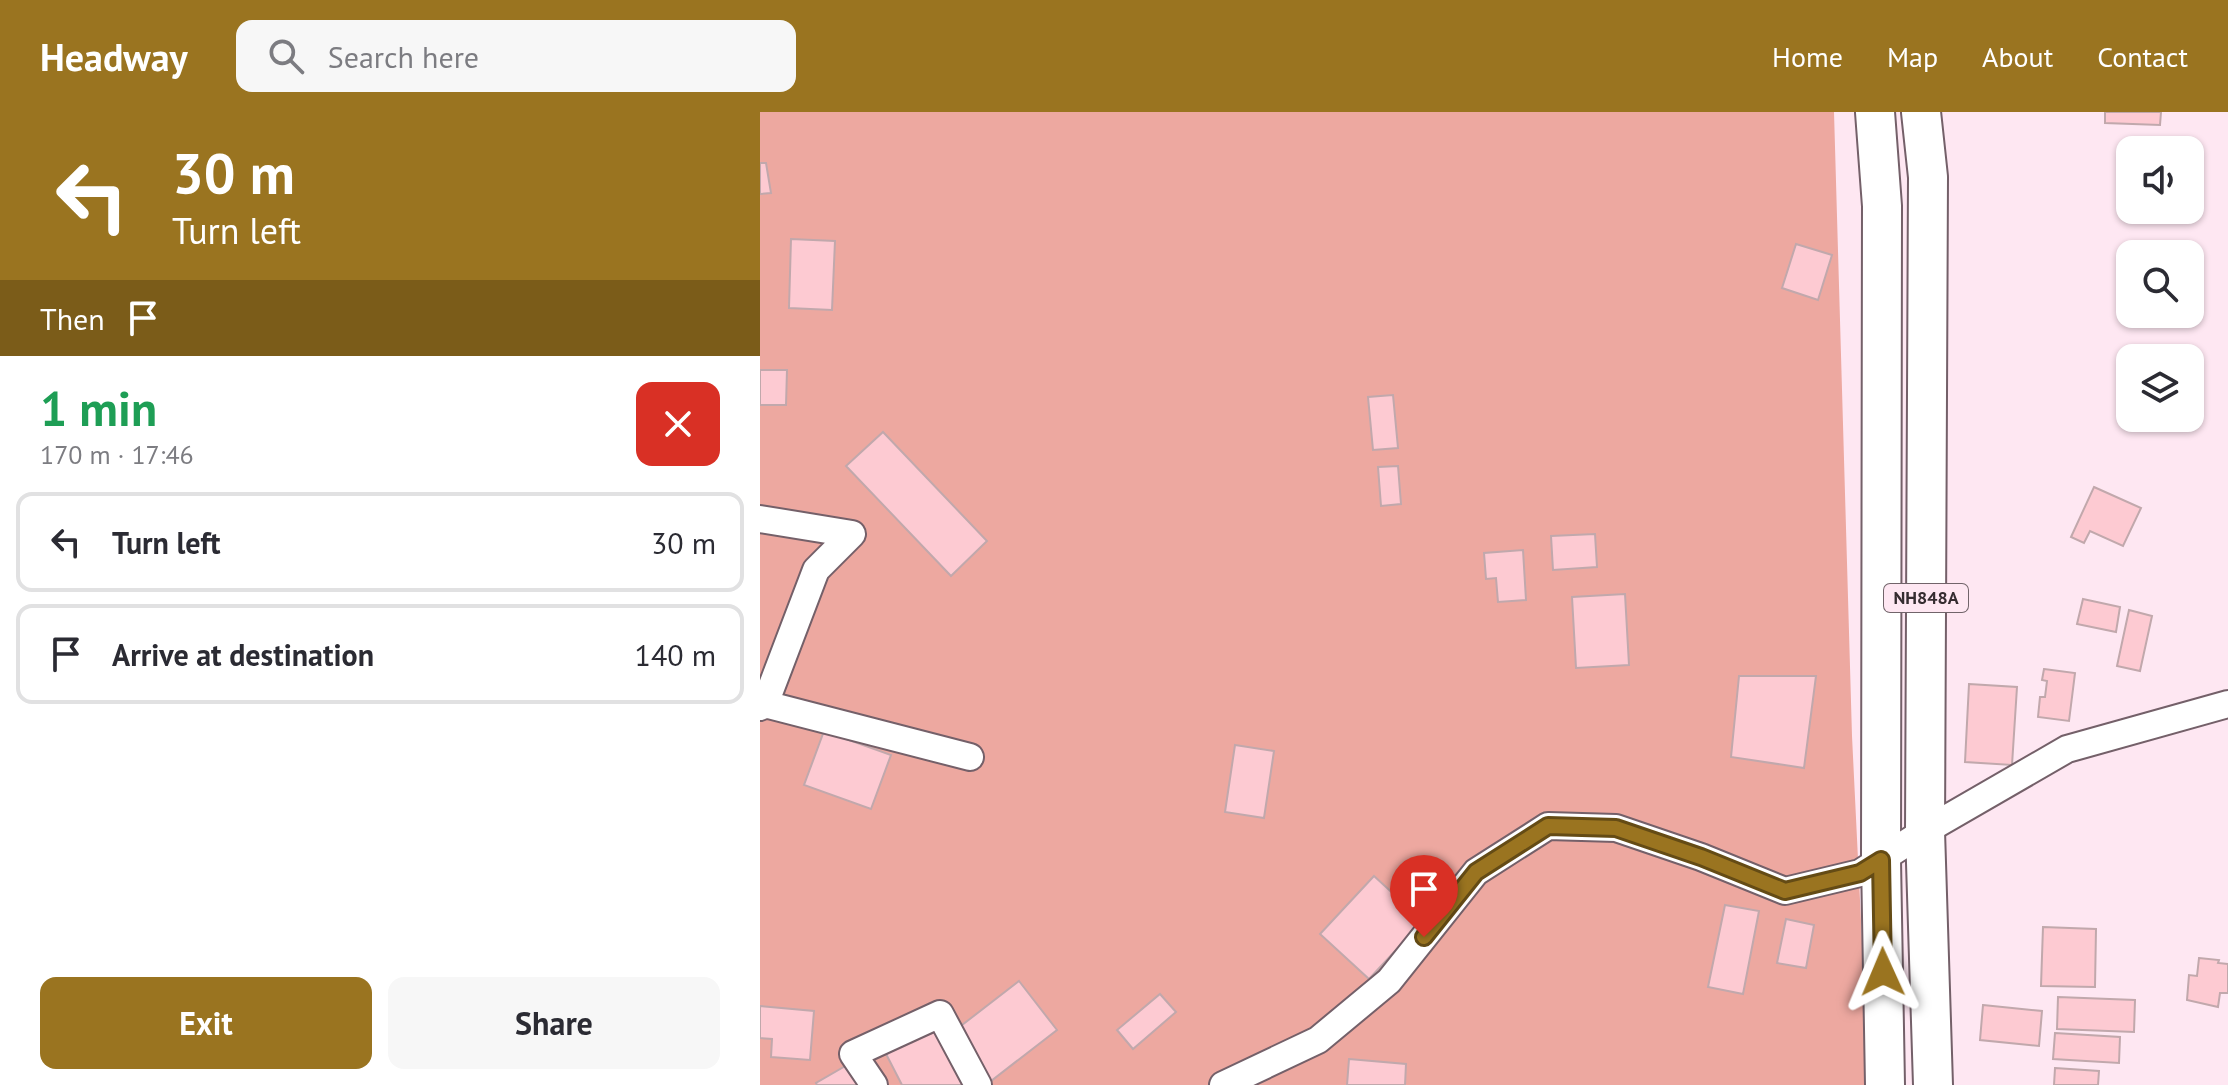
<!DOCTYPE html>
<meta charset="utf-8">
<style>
body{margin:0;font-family:"PT Sans",sans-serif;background:#f7f7f7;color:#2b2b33;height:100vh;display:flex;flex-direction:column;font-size:30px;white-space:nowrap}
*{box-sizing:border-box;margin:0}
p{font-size:26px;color:#7c7c81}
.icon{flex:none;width:44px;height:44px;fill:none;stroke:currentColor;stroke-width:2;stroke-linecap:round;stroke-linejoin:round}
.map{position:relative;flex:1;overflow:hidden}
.side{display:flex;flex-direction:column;background:#fff;width:760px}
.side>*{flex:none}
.hud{background:#9a7420;color:#fff;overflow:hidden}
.controls{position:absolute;left:1356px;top:24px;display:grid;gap:16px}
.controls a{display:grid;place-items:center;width:88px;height:88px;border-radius:16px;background:#fff;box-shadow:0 2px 6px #0004;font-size:40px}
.pin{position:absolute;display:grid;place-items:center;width:68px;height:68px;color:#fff;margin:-82px -34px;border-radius:50% 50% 50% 0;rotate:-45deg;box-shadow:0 0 8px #0007}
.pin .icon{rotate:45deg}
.me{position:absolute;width:88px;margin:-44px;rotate:359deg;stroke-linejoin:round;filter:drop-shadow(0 0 6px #0008)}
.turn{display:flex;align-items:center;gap:28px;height:168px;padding:0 40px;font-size:36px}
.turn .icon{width:104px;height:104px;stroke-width:2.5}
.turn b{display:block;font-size:56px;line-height:68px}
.then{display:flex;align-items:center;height:76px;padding:0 40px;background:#0003;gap:16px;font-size:30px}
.round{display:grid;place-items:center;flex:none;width:84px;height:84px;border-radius:16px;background:#f7f7f7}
.overview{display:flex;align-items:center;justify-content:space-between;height:136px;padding:0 40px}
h1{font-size:48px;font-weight:600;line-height:60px;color:#1e9e55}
.cta{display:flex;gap:16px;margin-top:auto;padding:16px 40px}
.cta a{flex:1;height:92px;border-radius:16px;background:#9a7420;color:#fff;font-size:32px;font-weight:600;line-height:92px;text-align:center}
.cta a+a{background:#f7f7f7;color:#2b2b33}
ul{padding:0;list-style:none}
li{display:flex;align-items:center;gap:24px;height:100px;margin:0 16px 12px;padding:0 24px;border:4px solid #e1e1e2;border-radius:16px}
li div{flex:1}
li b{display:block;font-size:30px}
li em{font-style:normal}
header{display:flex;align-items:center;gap:48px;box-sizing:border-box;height:112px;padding:0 40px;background:#9a7420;color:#fff}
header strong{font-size:38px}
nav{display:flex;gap:44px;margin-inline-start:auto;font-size:28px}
.search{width:560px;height:72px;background:#f7f7f7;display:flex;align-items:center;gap:20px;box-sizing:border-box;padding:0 28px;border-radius:16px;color:#7c7c81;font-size:30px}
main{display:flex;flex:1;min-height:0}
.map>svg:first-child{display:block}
.green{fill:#eda8a0}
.building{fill:#fdcad2;stroke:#c1a8ac;stroke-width:2}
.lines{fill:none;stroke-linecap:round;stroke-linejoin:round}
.minor-casing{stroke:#746069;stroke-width:30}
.highway-casing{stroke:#746069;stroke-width:42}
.minor{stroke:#fff;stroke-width:26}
.highway{stroke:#fff;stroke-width:38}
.route-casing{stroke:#644b15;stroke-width:20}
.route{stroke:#9a7420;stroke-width:14}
.labels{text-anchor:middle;stroke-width:7;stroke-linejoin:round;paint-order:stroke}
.shield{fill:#fee7f2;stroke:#71646a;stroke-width:2}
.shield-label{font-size:18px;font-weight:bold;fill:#352c30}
</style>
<header>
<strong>Headway</strong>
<div class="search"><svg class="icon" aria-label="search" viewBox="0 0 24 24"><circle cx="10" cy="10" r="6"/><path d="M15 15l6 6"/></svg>Search here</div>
<nav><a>Home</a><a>Map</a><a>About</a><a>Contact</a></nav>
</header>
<main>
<section class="side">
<div class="hud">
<div class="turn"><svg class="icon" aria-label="left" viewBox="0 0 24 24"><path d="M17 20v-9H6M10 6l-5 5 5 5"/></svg><div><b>30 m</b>Turn left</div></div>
<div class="then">Then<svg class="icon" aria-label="arrive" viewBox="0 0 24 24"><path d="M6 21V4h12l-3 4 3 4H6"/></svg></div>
</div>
<div class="overview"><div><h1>1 min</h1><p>170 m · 17:46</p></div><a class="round" style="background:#d93025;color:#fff"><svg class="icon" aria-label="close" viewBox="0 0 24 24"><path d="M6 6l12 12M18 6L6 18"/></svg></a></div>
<ul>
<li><svg class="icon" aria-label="left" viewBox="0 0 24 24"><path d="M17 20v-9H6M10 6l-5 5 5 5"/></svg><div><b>Turn left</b></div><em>30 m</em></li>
<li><svg class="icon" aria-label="arrive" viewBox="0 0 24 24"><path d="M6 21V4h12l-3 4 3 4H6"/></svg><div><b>Arrive at destination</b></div><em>140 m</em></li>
</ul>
<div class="cta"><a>Exit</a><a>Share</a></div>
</section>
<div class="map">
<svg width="1468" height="973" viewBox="0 0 1468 973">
<rect width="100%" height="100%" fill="#fee7f2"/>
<path class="green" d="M0,0H1074L1092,624L1109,973H0Z"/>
<g class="building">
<path d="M1345,0H1401L1400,13L1345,11Z"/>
<path d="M0,51H6L11,81L0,82Z"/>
<path d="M31,127L75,129L72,198L29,196Z"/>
<path d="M1036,132L1072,143L1058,188L1022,176Z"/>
<path d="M0,258H27L26,293H0Z"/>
<path d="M633,283L638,336L613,338L608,285Z"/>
<path d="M123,320L227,429L191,464L86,354Z"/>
<path d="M638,354L641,392L621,394L618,355Z"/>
<path d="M1334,375L1381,396L1363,434L1330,419L1324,431L1311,425Z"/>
<path d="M835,422L837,455L793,458L791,424Z"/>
<path d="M763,438L766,488L738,490L736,466L726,467L724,441Z"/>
<path d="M865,482L869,553L816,556L812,485Z"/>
<path d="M1323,487L1360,495L1356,520L1317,512Z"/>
<path d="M1369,498L1392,504L1380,559L1357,554Z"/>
<path d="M1284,557L1315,561L1309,609L1278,605L1280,585H1285L1287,569L1282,568Z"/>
<path d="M979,564H1056L1044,656L971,645Z"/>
<path d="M1209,572L1257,575L1252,653L1205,650Z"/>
<path d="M64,619L131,643L111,697L44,673Z"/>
<path d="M475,633L514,639L504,706L465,700Z"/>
<path d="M614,764L663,809L609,867L560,822Z"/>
<path d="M965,793L999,799L983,882L948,875Z"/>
<path d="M1026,807L1054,813L1046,856L1017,851Z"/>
<path d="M1283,815L1336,817L1335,875L1281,874Z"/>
<path d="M1439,846L1459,848L1458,851L1468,852V881H1460L1458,895L1427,888L1429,863L1437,864Z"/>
<path d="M259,869L297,918L231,969L193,920Z"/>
<path d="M400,882L416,900L373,937L357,918Z"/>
<path d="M1298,885L1375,888L1374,920L1297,917Z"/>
<path d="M1223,893L1282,899L1279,934L1220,928Z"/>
<path d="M0,894L54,899L50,948L11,945L12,927L0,926Z"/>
<path d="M178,919L208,973H142L124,938Z"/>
<path d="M1295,921L1360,925L1359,951L1293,947Z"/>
<path d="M589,947L646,952L645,973H587Z"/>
<path d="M94,949L109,973H57L56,971Z"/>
<path d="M1295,956L1339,959L1338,973H1294Z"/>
</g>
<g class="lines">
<defs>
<g id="minor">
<path d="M0,407L92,422L56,458L5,592"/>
<path d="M0,595L5,592L210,645"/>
<path d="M114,973L93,942L180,902L218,973"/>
<path d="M463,973L558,928L629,869L716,760L788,714L856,716L941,745L1025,779L1100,761L1165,719L1307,637L1468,592"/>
</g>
<g id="highway">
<path d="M1115,0L1122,94L1121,748L1125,973"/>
<path d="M1161,0L1168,65L1165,719L1173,973"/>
</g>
</defs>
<use href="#minor" class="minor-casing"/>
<use href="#highway" class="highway-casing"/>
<use href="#minor" class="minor"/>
<use href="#highway" class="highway"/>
</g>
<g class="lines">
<defs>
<path id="route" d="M664,825L716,760L788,714L856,716L941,745L1025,779L1100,761L1121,748L1123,860"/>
</defs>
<use href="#route" class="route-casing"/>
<use href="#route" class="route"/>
</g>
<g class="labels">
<rect class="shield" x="1124" y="472" width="84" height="28" rx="6"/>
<g class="shield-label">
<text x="1166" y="492">NH848A</text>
</g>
</g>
</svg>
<div class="controls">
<a><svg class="icon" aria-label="sound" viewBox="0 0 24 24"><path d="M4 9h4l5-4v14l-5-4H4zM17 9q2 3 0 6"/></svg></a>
<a><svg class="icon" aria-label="search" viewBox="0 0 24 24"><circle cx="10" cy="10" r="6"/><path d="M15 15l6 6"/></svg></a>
<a><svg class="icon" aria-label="layers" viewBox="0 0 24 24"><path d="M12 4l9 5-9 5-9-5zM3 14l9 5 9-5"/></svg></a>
</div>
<div class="pin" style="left:664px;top:825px;background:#d93025"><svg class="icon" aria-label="arrive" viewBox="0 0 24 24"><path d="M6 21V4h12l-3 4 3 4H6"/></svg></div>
<svg class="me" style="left:1123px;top:860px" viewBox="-20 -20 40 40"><path d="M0-17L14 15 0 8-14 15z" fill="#9a7420" stroke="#fff" stroke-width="4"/></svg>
</div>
</main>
